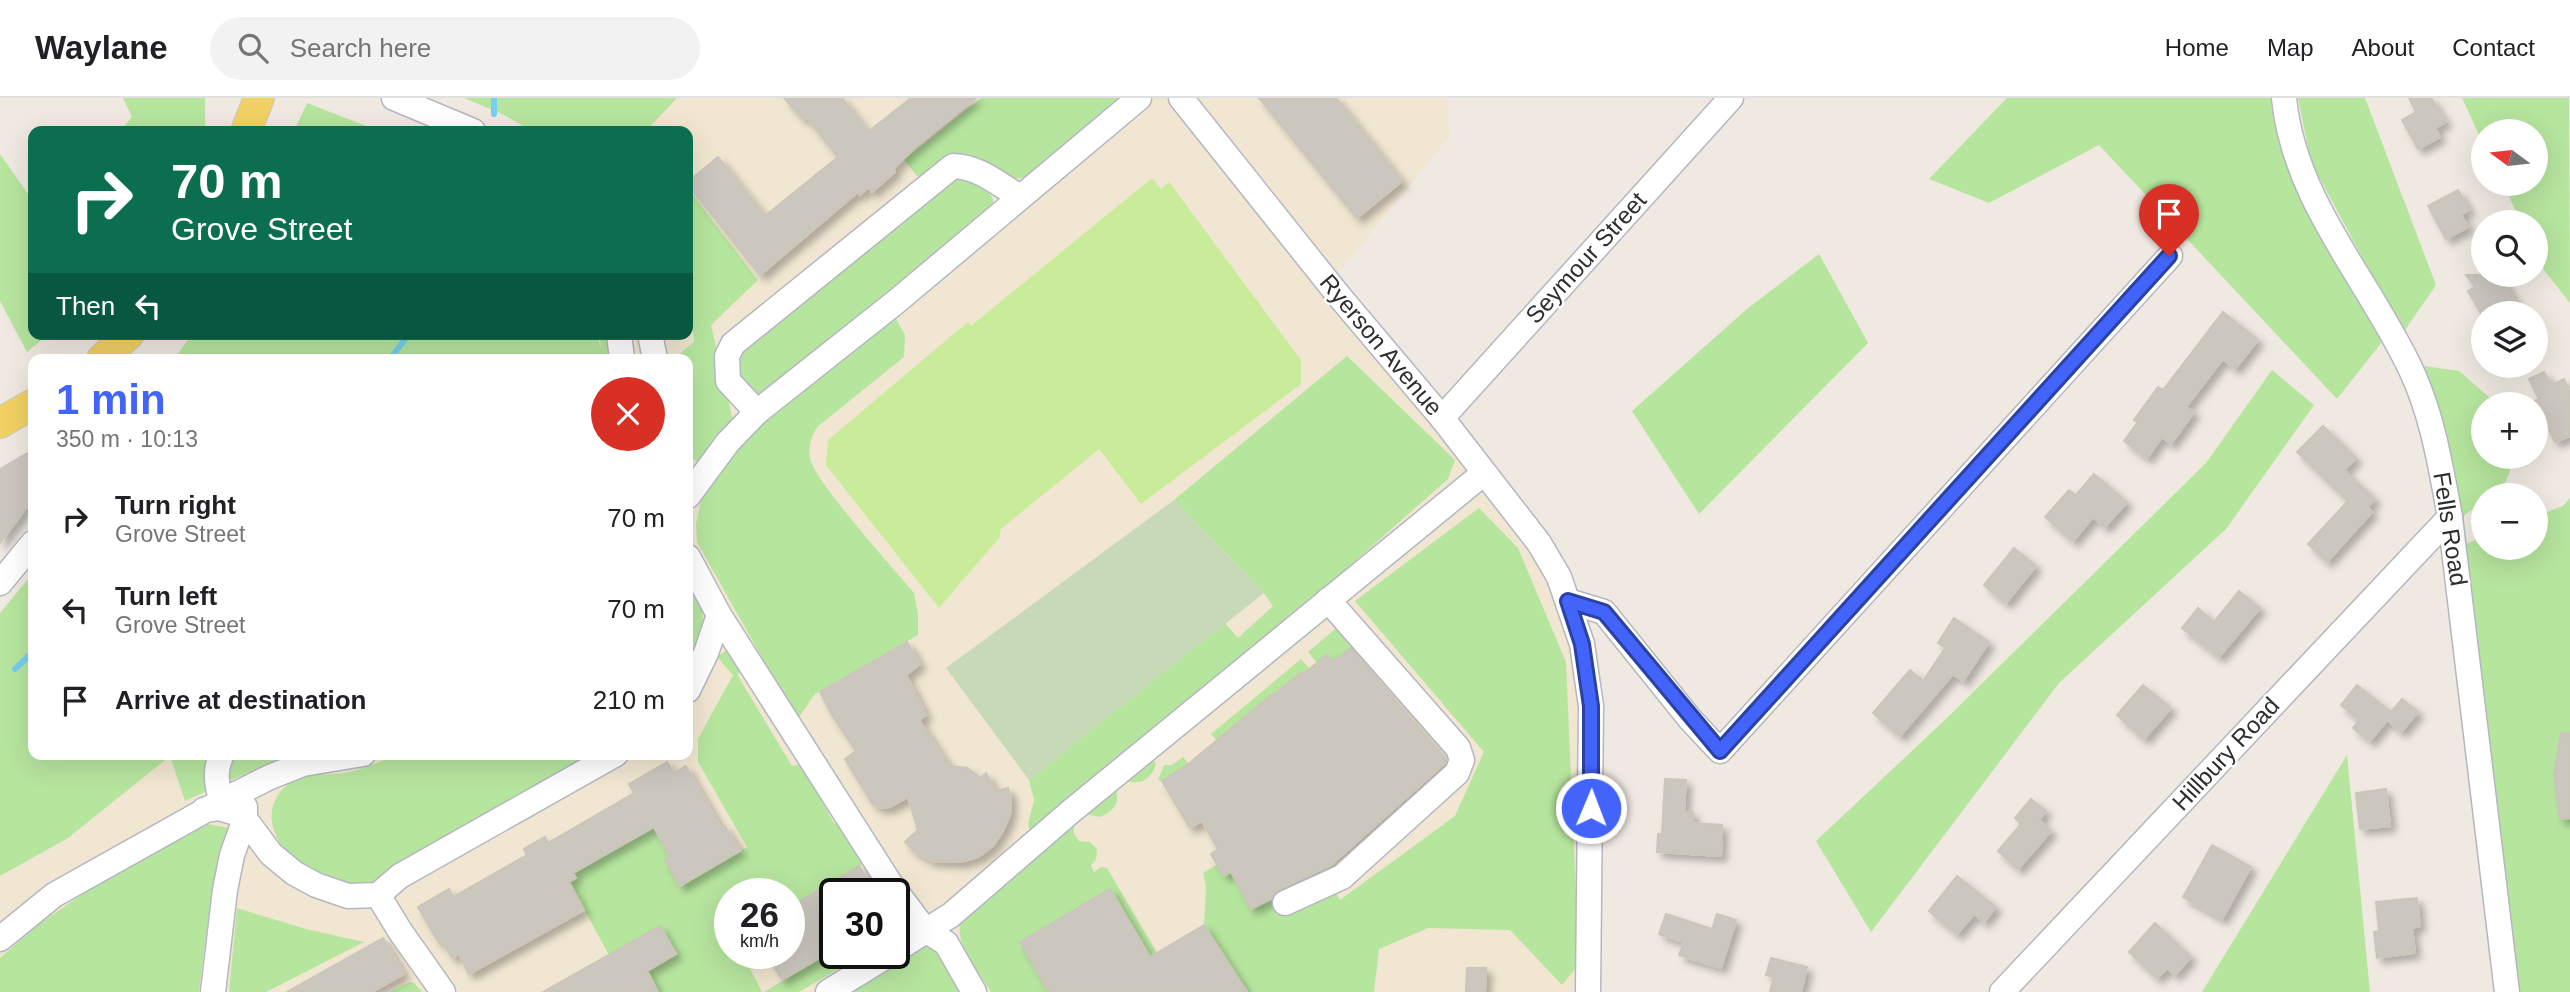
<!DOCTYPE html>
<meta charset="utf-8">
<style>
body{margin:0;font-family:Helvetica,sans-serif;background:#f2f2f2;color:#202124;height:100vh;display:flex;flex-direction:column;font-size:26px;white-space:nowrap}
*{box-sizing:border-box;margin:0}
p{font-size:23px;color:#757577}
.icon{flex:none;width:38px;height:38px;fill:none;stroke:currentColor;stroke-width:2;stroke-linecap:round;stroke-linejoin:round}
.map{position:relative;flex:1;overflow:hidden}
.panel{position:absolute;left:28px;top:256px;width:665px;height:406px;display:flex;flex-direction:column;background:#fff;border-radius:14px;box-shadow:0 7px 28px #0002}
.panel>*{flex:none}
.banner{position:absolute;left:28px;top:28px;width:665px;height:214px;border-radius:14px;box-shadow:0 7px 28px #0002;background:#0b6e4f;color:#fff;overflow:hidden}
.needle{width:46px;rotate:285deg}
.fabs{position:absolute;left:2471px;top:21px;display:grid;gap:14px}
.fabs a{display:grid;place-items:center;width:77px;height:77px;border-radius:50%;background:#fff;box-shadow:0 7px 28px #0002;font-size:35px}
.speed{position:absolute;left:714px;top:780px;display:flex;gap:14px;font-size:35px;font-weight:700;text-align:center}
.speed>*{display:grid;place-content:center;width:91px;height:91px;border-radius:50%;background:#fff;box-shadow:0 7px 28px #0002;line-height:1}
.speed small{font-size:18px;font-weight:400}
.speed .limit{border:4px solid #111;border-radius:10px;background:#fff;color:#111}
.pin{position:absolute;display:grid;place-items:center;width:60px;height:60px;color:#fff;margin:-72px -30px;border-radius:50% 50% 50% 0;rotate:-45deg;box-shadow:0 0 7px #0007}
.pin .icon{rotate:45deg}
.me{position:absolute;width:77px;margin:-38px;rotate:1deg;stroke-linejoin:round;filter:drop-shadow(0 0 5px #0008)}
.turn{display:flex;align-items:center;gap:24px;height:147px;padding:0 28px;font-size:32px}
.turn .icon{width:91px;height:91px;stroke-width:2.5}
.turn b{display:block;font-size:49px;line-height:60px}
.then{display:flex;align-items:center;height:66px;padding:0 28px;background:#0003;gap:14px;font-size:26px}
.round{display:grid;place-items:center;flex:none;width:74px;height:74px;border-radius:37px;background:#f2f2f2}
.headline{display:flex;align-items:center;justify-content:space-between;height:119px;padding:0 28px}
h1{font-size:42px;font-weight:700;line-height:52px;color:#4264fb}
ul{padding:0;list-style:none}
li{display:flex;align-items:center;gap:21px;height:91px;padding:0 28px}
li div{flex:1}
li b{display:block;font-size:26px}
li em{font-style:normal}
header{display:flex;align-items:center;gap:42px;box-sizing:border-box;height:98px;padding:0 35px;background:#fff;border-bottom:2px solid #e0e0e0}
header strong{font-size:33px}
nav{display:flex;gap:38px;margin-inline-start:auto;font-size:24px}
.search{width:490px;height:63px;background:#f2f2f2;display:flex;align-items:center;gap:18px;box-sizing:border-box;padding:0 24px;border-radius:38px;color:#757577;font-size:26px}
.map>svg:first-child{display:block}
.education{fill:#f0e6d1;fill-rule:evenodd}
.green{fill:#b6e59e}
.cemetery{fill:#c8d9b8}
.pitch{fill:#c9ec9a}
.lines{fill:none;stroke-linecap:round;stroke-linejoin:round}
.stream{stroke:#75cff0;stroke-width:6}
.building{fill:#cbc7bf;stroke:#cbc5ba;stroke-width:2;filter:url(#shadow)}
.minor-casing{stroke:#b4b7c1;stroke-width:27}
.major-casing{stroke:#c9c9c9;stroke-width:32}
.minor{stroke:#fff;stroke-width:24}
.major{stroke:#f2d163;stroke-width:30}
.route-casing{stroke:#2b41a3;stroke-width:18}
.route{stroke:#4264fb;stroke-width:12}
.labels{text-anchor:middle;stroke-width:5;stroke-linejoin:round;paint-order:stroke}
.street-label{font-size:24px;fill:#2e2e2e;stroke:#fff}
</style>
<header>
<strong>Waylane</strong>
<div class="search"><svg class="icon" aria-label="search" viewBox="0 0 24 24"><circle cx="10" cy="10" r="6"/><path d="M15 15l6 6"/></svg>Search here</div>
<nav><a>Home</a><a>Map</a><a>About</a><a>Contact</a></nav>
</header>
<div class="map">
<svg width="2570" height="894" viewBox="0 0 2570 894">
<defs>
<filter id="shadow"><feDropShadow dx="5.5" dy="5.5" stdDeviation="3.5" flood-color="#0004"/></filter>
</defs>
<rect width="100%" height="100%" fill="#efe9e1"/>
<path class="education" d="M677,0H1448L1449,39L1323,194L1467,370L1549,481L1582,595L1583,886L1572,894H0V778L68,740L171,656H688V261H603L604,236H688V33H646ZM730,796H789V856H730ZM835,796H894V856H835Z"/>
<g class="green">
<path d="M123,0H205V33H120L132,19Z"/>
<path d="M464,0H677L646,33H532L504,17Z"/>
<path d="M981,0H1124L1040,71C1035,73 1030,78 1025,79C1006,86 995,66 980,61C957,52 935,65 918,79L904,62Z"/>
<path d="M2007,0H2275L2385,240L2337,301L2099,47L1989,105L1929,81Z"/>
<path d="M2298,0H2365L2436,187L2403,235L2311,64Z"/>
<path d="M2462,0H2569L2570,205L2544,172L2536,154V124H2521L2503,86H2536V33H2483V45Z"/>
<path d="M307,5L379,33H294Z"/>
<path d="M0,56L33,103V236H49L27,254L0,203Z"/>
<path d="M958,79C974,85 991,88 994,106L989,113L762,295L755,298C739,285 736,272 743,252L944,85Z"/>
<path d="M688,91L758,182L711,227L733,323L700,364L688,360V261H673L694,244L690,198L688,196Z"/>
<path d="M1819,156L1868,245L1699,416L1632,313L1747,211Z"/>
<path d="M895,219L905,237L904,259L817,329C811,339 808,349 810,360C814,383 895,472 914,495L918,516V537L815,596L797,622L697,444L696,426L703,394L751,335Z"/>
<path d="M192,236H597L601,251L599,236H609L612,261H174Z"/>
<path d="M1347,258L1455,362L1448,381L1250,556L1031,735L1028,726L1034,702L1029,682L1225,525L1238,540L1273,508L1264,495L1174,402Z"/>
<path d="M2424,268L2459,273L2497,306H2483V359H2514C2509,376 2505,397 2483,397V403L2461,420Z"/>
<path d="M2272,272L2314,307L2226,431L2059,585L1871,834L1816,743L1948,619L2206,365Z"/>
<path d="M2570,400V894H2512L2458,449L2483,439V450H2536V418L2563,408Z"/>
<path d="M1479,410L1518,450L1566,564L1579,866L1562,887L1510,832L1428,830L1379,851L1374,894H1247L1204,827L1206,789L1203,775L1218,766L1231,774L1251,811L1325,773L1340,802L1455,718L1484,654L1355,503Z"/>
<path d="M33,475V656H300L238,679L185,703L170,658L68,740L0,778V515Z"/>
<path d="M688,477L702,506L703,528L688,573Z"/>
<path d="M1340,527L1355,545L1333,564L1326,557L1317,565L1308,554Z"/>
<path d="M728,551L740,568L738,578L792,668L802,666L833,724L842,731L871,764L859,768L789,810V796H774L771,791L756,782L741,791L744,796H730V856H754L745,861L762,894H658L647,873L675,857L661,829L609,857L569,784L575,780L573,775L653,729L670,759L665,762L680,788L747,749L698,664V641L733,577L717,559Z"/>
<path d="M1301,561L1310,571L1271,599L1269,598L1218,644L1211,636Z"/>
<path d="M400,656H600L378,783C356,788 324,784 305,772C277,753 256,713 287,687C305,672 328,679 349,674C366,670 383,662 400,656Z"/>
<path d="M2347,657L2370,894H2202Z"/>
<path d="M1183,659L1189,666L1162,683L1158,682L1164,667H1172Z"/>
<path d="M1153,662L1156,666C1151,682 1141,687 1125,683Z"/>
<path d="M1116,691C1120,706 1113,713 1100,719L1085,716Z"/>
<path d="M208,726L229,730C211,783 206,839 199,894H0V860L39,826L96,787Z"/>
<path d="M1074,726V736L1079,743L1090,744L1097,751L1096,762L1091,767L1094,774L1101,769L1107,770L1157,855L1150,859L1110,791L1021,843L1048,894H991C979,874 953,845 961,821Z"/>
<path d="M237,810L306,831L364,844L266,894H229Z"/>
<path d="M927,846L934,847L962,894H844Z"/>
<path d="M835,851V856H864L799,894H764Z"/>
<path d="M410,884L414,885L422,894H390Z"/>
</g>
<path class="cemetery" d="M1174,402L1264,495L1029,682L946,570Z"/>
<path class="pitch" d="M1152,80L1161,91L1169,84L1301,262V286L1141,406L1099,351L1001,431L999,440L939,510L826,367L828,342L968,224L971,228Z"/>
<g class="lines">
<g class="stream">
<path d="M494,16V0"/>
<path d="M390,261L409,236"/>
<path d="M15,571L33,554"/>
</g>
</g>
<g class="building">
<path d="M784,0H842L868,34L911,0H976L912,52L894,70L895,74L872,94L868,89L860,97L858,94L760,177L688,87V84L718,59L765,118L838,59L806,19L803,21Z"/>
<path d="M1259,0H1336L1402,83L1357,120Z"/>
<path d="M2409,0H2431L2446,24L2435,30L2440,39L2418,51L2402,22L2416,14Z"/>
<path d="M2458,92L2469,112L2461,117L2468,129L2446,141L2428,108Z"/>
<path d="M2466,177H2501L2517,207L2503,215H2481L2468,193L2475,189Z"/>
<path d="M2223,214L2258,242L2235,271L2223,261L2186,309L2194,314L2171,346L2162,339L2147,360L2124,343L2138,324L2134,322L2158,289L2163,292Z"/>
<path d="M2544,274L2551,287L2564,281L2570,295V338L2555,344L2535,303L2539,301L2529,281Z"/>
<path d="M2323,328L2356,360L2344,372L2375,401L2367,409L2372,414L2327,464L2308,446L2348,403L2297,354Z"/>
<path d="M33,352V401L0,445V371Z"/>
<path d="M2094,376L2127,404L2105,429L2093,419L2073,443L2045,419L2069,392L2076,397Z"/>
<path d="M2014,450L2036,468L2006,505L1984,487Z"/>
<path d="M2239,493L2260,510L2219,559L2182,530L2198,510L2214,524Z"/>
<path d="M1954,520L1989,544L1963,583L1953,576L1900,638L1873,615L1910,572L1923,583L1945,550L1938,545Z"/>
<path d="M907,544L920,566L906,577L926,617L919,622L949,668L967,670L980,680L986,675L996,693L1008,690L1011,701L1010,717L1003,733L993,748L978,759L961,764L932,763L914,753L905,744L918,732L908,699L890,709L880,710L872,705L845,661L856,653L832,617L820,594Z"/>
<path d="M1351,550L1446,662L1444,666L1331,767L1279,791L1271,801L1251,811L1231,774L1224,778L1211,756L1218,751L1202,723L1190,730L1162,683L1186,668L1270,598L1271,599L1302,574L1304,576L1326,557L1333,564Z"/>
<path d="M2143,587L2171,610L2144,641L2117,617Z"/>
<path d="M2357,587L2391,614L2402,601L2418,614L2401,634L2387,622L2370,643L2353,630L2359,622L2341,607Z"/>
<path d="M2561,635L2570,636V720L2560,721L2554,677Z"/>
<path d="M667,664L674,675L686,668L721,730L725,728L740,753L680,788L665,762L670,759L654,729L573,775L576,780L569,784L584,812L469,876L459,856L452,860L442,843L439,845L418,809L449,791L453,799L527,757L524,751L545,739L548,745L634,695L629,686Z"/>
<path d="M1665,681L1686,682L1684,714H1693V725L1722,727L1721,758L1657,754L1658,736H1662Z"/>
<path d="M2386,691L2390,728L2360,731L2356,695Z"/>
<path d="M2031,701L2046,713L2039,722L2051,733L2018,771L1998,753L2021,726L2015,720Z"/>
<path d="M2212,747L2251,769L2222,821L2183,799Z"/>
<path d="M859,768L876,796H835V851L782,882L767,856H789V810Z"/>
<path d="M1957,778L1996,809L1984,824L1974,816L1957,836L1929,813Z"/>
<path d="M1110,791L1150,859L1204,827L1247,894H1049L1020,844Z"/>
<path d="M2417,800L2420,828L2412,830L2415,855L2377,860L2374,834L2379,833L2376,804Z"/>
<path d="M1666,816L1712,831L1717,816L1736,822L1721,870L1679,857L1684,844L1659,836Z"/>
<path d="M2155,825L2191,859L2175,877L2167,870L2157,880L2129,854Z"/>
<path d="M660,828L676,856L647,873L658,894H543Z"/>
<path d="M383,840L404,876L372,894H287Z"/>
<path d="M1771,860L1807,869L1801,894H1770L1774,879L1766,877Z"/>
<path d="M1467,870H1486L1485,894H1466Z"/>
</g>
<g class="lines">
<defs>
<g id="minor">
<path d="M394,0L473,33"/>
<path d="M1181,0L1339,198L1442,320L1539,445L1559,479L1582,546L1591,608L1588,894"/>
<path d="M2284,0C2294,104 2370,183 2412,274C2433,319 2441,371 2450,419L2507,894"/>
<path d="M619,236L622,261"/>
<path d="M650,236L655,261"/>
<path d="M757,314L728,283L727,258L733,246L953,68C980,69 998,86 1020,99"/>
<path d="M1442,320L1731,0"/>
<path d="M688,398L728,344L757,314L897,203L1139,0"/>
<path d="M688,459L719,517L706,555L688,592"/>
<path d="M0,485L33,445"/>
<path d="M1568,503L1604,514L1690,621L1720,653L2170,158"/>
<path d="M719,517L891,787L925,832L946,845L974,894"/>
<path d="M222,703C216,687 214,672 222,656"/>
<path d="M204,712L219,710L236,715L245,721L271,756L294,775L316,787L348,798L378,797L400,778L616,656"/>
<path d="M378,797L400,833L443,894"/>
<path d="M1285,805L1342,779L1457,675L1462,662L1458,650L1328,502"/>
<path d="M0,841L54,797L222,703L270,679L303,666L363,656"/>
<path d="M894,853L951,817L1069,715L1484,375"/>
<path d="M213,894L225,792L232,757L245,721V709"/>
<path d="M828,894L890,856"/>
<path d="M2002,894L2450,419"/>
</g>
<g id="major">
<path d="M246,33L259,0"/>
<path d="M102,261L129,236"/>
<path d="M0,325L33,306"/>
</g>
</defs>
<use href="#minor" class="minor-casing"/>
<use href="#major" class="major-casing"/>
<use href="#minor" class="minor"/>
<use href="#major" class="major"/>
</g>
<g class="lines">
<defs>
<path id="route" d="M1591,710V608L1582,546L1568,503L1604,514L1720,653L2169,158"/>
</defs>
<use href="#route" class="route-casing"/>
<use href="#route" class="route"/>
</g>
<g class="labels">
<g class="street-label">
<text transform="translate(1586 160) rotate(-48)" y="8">Seymour Street</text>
<text transform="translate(1381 247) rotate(50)" y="8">Ryerson Avenue</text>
<text transform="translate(2450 431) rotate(81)" y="8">Fells Road</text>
<text transform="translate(2226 656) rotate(-47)" y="8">Hillbury Road</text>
</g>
</g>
</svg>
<div class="fabs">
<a><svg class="needle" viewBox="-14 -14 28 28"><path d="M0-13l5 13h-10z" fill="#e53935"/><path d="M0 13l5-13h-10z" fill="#757577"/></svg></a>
<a><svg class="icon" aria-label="search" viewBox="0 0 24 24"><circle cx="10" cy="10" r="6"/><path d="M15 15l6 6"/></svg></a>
<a><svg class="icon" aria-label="layers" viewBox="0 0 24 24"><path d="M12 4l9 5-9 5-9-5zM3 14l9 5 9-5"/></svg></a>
<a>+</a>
<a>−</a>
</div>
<div class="speed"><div>26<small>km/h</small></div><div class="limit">30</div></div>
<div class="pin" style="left:2169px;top:158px;background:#d93025"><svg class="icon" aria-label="arrive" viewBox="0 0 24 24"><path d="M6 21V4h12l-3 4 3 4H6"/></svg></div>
<svg class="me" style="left:1591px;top:710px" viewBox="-20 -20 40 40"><circle r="17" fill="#4264fb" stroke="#fff" stroke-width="3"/><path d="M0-11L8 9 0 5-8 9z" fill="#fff"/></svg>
<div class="banner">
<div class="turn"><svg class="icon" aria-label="right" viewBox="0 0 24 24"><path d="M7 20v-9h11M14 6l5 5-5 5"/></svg><div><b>70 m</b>Grove Street</div></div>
<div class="then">Then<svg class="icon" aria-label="left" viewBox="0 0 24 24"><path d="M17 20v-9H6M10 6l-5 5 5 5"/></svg></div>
</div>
<section class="panel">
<div class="headline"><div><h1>1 min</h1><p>350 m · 10:13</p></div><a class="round" style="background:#d93025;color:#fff"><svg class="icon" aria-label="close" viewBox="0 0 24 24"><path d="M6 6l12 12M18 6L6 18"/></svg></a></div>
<ul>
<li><svg class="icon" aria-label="right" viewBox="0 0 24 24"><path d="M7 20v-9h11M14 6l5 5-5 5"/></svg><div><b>Turn right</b><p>Grove Street</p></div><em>70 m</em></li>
<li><svg class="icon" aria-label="left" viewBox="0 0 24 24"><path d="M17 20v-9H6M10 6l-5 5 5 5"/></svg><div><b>Turn left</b><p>Grove Street</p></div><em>70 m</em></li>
<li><svg class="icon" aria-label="arrive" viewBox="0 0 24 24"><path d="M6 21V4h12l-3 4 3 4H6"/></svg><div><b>Arrive at destination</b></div><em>210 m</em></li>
</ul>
</section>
</div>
